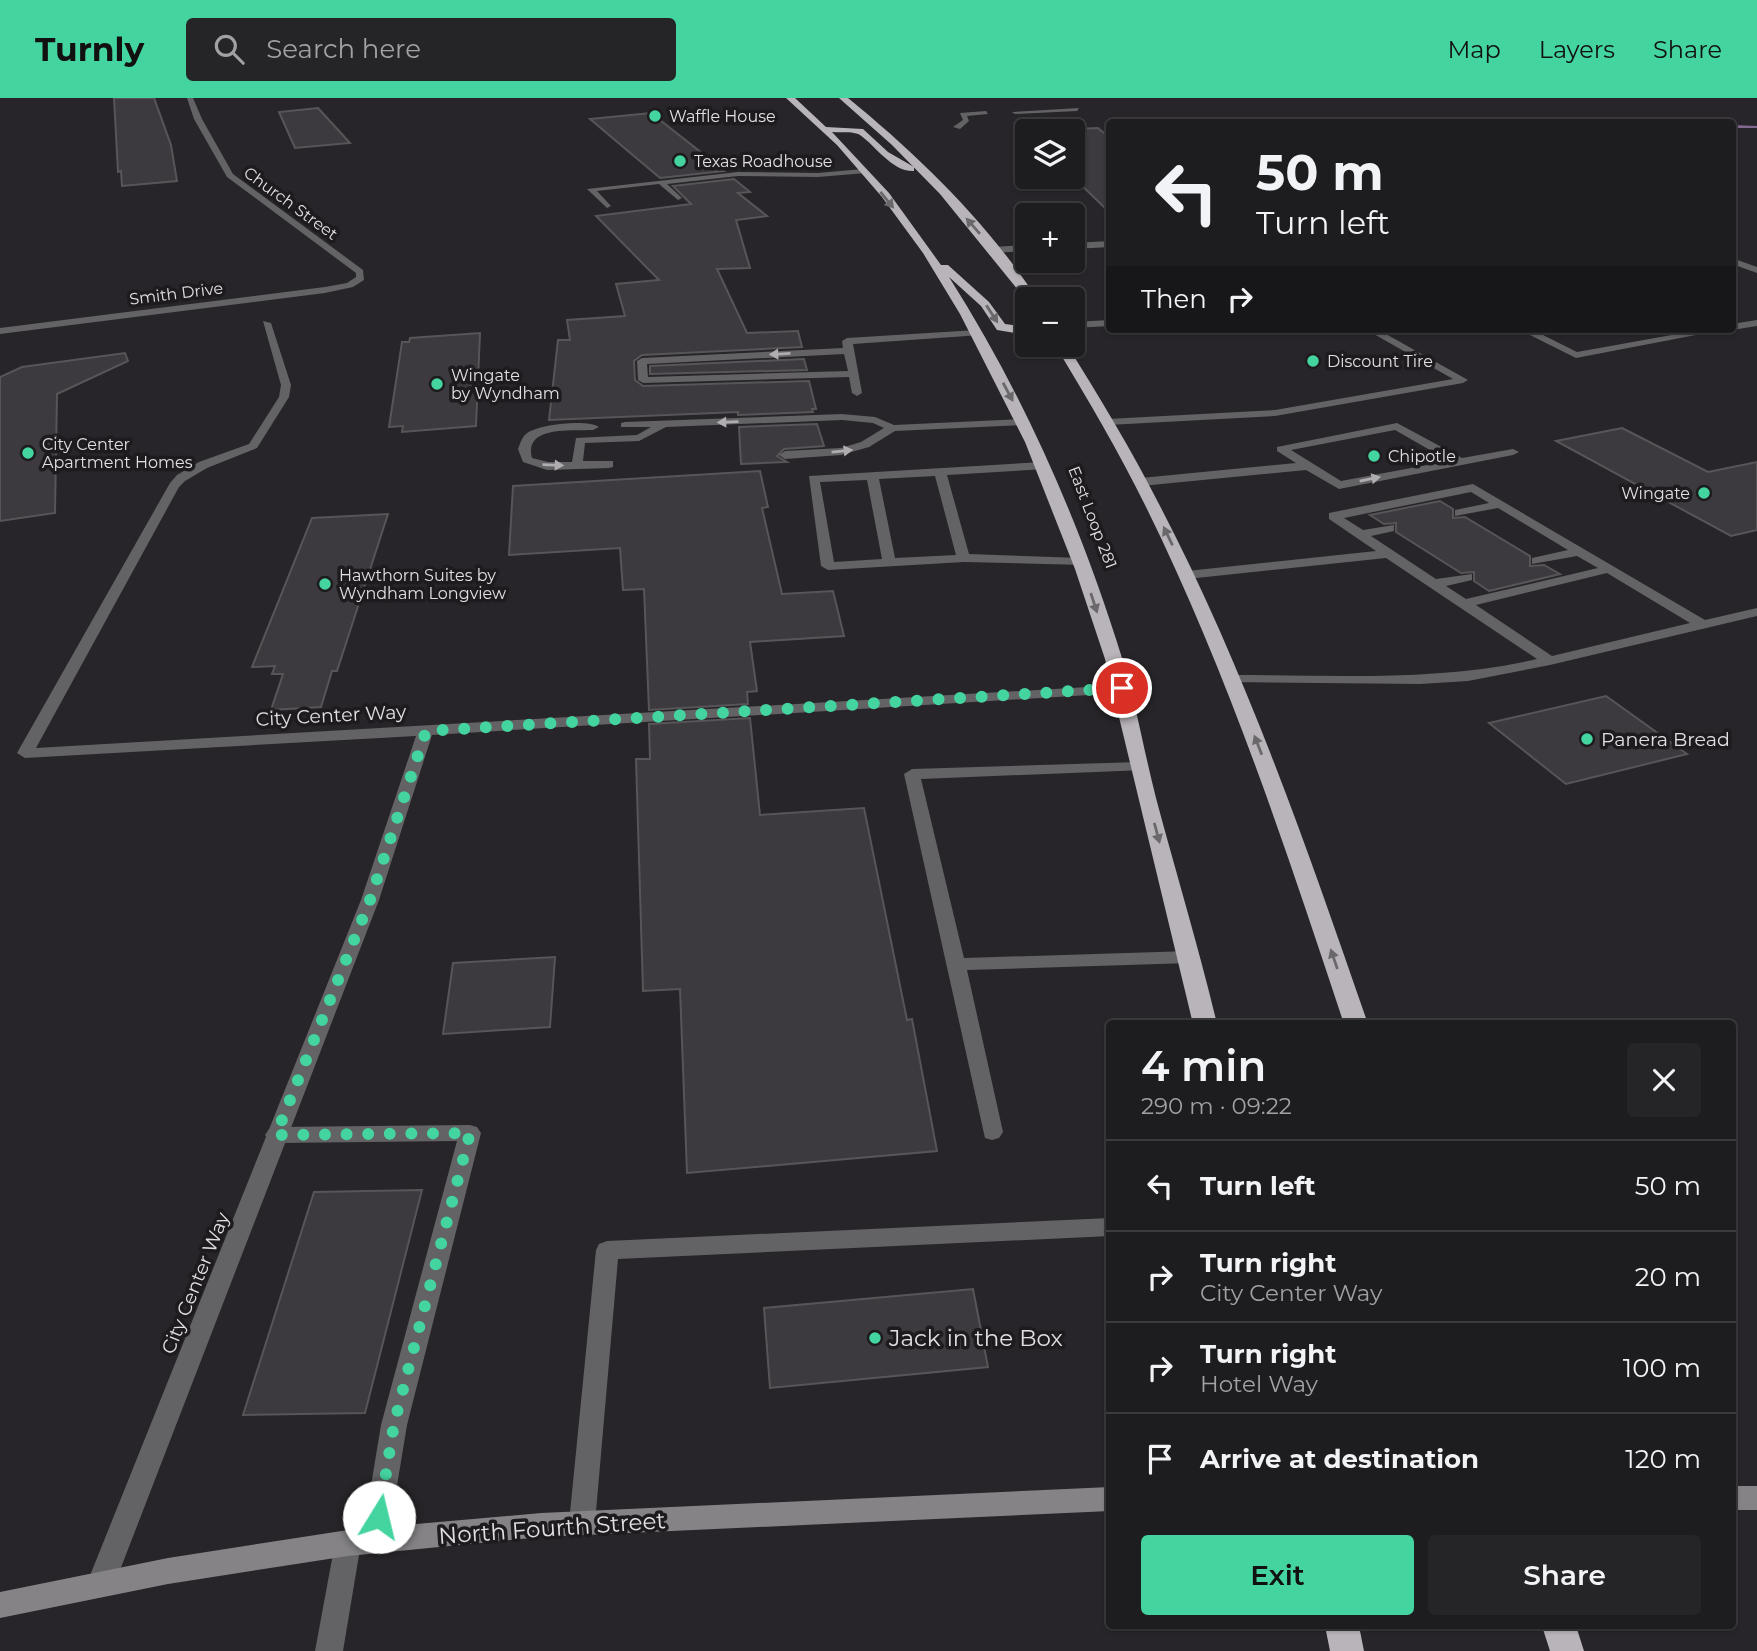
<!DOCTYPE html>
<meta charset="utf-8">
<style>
body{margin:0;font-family:Montserrat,sans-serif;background:#252528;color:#f1f3f6;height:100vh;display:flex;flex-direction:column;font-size:26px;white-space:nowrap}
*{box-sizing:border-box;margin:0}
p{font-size:23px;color:#a0a1a4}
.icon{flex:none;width:38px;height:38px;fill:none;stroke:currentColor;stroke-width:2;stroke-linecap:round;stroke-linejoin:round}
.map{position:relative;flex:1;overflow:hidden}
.panel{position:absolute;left:1106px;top:922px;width:630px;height:609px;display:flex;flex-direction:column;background:#1d1c1f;border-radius:7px;box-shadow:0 2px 5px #0004,0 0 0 2px #3b3a3d}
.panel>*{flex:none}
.top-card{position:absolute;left:1106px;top:21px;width:630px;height:214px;border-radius:7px;box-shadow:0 2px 5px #0004,0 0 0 2px #3b3a3d;background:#1d1c1f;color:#f1f3f6;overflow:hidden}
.controls{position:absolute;left:1015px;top:21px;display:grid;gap:14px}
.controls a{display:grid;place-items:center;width:70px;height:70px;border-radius:7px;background:#1d1c1f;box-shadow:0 2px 5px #0004,0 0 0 2px #3b3a3d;font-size:35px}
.pin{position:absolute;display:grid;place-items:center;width:60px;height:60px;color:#fff;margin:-30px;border:4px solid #fff;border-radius:50%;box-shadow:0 2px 7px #0007}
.me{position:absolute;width:77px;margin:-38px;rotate:9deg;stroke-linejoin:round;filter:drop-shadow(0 0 5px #0008)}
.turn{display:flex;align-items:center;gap:24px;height:147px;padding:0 35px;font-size:32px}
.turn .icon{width:91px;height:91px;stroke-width:2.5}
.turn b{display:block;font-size:49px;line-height:60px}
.then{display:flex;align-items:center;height:66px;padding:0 35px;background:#0003;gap:14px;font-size:26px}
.round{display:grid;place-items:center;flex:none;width:74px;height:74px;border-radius:7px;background:#252528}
.summary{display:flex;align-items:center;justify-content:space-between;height:119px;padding:0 35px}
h1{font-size:42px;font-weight:600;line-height:52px}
.button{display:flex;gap:14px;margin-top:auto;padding:14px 35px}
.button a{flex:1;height:80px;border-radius:7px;background:#44d4a0;color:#111;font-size:28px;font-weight:600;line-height:80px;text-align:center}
.button a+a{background:#252528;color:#f1f3f6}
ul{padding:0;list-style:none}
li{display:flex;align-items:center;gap:21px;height:91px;padding:0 35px;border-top:2px solid #3b3a3d}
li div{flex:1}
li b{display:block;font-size:26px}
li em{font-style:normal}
header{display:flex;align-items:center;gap:42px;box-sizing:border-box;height:98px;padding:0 35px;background:#44d4a0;color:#111}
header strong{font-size:33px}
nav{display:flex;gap:38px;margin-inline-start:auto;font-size:24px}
.search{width:490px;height:63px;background:#252528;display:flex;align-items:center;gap:18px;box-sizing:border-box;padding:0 24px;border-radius:7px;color:#a0a1a4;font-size:26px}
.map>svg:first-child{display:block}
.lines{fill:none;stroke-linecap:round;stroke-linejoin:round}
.stream{fill:#836890;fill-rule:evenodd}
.building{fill:#3c3a3e;stroke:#585559;stroke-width:2}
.lane{fill:#636264;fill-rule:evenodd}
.street{fill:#636264;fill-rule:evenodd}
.secondary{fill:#858386;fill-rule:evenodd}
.highway{fill:#b8b4b9;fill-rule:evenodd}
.oneway{fill:#6b686c}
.oneway2{fill:#afadb0}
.route{stroke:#44d4a0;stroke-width:12;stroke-dasharray:0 21.6}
.poi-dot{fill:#44d4a0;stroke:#1e1b1f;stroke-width:2.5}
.labels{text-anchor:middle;stroke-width:7;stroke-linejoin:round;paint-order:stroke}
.far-poi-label{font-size:16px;fill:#e1dfe2;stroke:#1e1b1f;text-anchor:start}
.far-street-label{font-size:16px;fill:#e1dfe2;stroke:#1e1b1f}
.street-label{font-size:19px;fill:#e1dfe2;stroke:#1e1b1f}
.poi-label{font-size:19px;fill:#e1dfe2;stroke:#1e1b1f;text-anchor:start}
.near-poi-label{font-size:23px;fill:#e1dfe2;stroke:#1e1b1f;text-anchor:start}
.near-street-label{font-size:23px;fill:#e1dfe2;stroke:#1e1b1f}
</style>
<header>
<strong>Turnly</strong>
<div class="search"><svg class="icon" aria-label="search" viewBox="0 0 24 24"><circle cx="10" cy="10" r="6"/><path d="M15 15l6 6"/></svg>Search here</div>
<nav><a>Map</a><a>Layers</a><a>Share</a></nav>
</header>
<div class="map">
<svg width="1757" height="1553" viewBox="0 0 1757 1553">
<rect width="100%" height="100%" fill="#272529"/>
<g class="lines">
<path class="stream" d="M1732,27L1757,28V30H1732Z"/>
</g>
<g class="building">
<path d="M114,0H154L171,47L177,83L122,88L121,73L118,74Z"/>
<path d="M318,10L350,45L295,50L279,14Z"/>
<path d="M651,15L702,55L724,73L660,80L590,21Z"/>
<path d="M1098,30L1110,40V115L1073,79V33H1030Z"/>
<path d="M734,81L750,94L738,95L767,118L736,122L750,170L717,171L747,235L798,233L802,249L642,257L634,263L635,282L643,288L809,283L816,311H812L813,314L738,317V314L549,322L558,242H570L567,222L625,218L616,186L659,182L596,118L691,106L673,88Z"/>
<path d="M480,235L476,328L402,334L403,328L389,329L402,244H409L410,240Z"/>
<path d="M125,255L128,263L57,296L55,415L0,423V279L22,269Z"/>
<path d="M804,261L807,272L650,276V268Z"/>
<path d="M817,326L824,348L784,351L777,358L787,364L741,366L739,329Z"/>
<path d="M1622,330L1708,374L1757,364V432L1731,438L1556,343Z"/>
<path d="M760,373L768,409L762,410L782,496L833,493L844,538L750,544L757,593L747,594L748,606L649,612L644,491L623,492L620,450L509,457L513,388Z"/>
<path d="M1440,403L1453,411V420L1465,419L1530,458V468L1544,467L1560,476L1489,493L1474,483V474L1461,475L1396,434V425L1384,426L1370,417Z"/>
<path d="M388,416L337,573H332L321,609L271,612L283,576H272L275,568L252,569L312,420Z"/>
<path d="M1606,598L1687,656L1566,686L1489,625Z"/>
<path d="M750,620L760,717L864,710L907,922L912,921L937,1053L687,1075L680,891L643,893L636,661H650L649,626Z"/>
<path d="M555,859L550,929L443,936L453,865Z"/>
<path d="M422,1092L365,1315L243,1317L314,1094Z"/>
<path d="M973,1191L988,1269L770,1290L764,1210Z"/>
</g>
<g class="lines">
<g class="lane">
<path d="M1079,10L1077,13L1015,16L1012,14Z"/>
<path d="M986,13L988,16L967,18L969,23L960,31L953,29L963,22L960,15Z"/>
<path d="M863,71L866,75L818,79L738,78L667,86L682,100L678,102L659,86L597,93L611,108L607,110L587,91L738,74L818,75Z"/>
<path d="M1110,143V149L1073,151V145Z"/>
<path d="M1027,147V153L993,155L989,152L993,149Z"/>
<path d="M1732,160L1757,169V175L1732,166Z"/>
<path d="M1110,222V228L1073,230V224Z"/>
<path d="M1757,222V228L1732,232L1728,231H1732V226Z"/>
<path d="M1365,231H1377L1468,282L1463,285L1275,318L1108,327L1102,324L1108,321L1275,312L1453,281Z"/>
<path d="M1518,231H1531L1577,254L1705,231H1727L1576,260Z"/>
<path d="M977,232L981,233V237L853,246L862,295L857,298L852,295L849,279L643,285L638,282L637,263L642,260L843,250L842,243L847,240ZM844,256L848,273L648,279L647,266Z"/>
<path d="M842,316L875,319L894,327L1024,321L1030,324L1024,327L895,333L869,349L841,357L785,361L779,357L785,353L841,350L861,344L884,330L873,325L842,322L666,329L639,343L585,345L583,363H613V369L609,370L547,372L523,364L518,351C520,346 522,339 526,336C538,326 588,321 599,329L593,332C573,333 523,327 532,360L548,364H572L576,340L637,337L651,329H621V325L625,324Z"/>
<path d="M1397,325L1462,360L1513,351L1519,354L1513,357L1339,391L1306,372L1141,388L1135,384L1141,380L1296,365L1277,353V349ZM1395,332L1449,363L1341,383L1291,352Z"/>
<path d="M1043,364L1047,365V371L947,377L969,456L1080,460L1085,461V467L964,464L828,472L821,468L809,378ZM935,378L956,457L895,460L879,381ZM867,382L882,461L834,464L820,384Z"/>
<path d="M1473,386L1705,522L1757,510V518L1550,567L1468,583L1420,586L1227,584L1225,581L1227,578L1232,577C1334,577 1437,584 1537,561L1386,460L1187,481L1180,477L1187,473L1376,453L1329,421V415ZM1471,394L1489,405L1455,412V418L1498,410L1568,452L1532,460V466L1577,458L1598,470L1466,501L1446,488L1472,482V476L1436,481L1371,438L1394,433V427L1363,432L1344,420ZM1607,475L1690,525L1552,558L1476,507Z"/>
<path d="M1139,664L1145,666L1147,669L1145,672L921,681L964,860L1190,853L1197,855L1199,859L1197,863L1190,865L967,872L1003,1034L999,1040L992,1042L985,1040L904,676L912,671Z"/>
<path d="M470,1027L477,1029L481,1035L407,1327L388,1442L384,1451L375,1455L366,1451L362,1442L381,1327L457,1043L276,1045L269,1043L265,1037L269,1031L276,1029Z"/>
<path d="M1110,1120V1138L618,1161L595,1425L591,1434L582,1437L573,1434L569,1425L596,1152L599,1146L607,1143Z"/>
<path d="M348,1432L357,1436L361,1445L343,1553H315L335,1445L339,1436Z"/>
</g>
<g class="street">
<path d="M187,0H193L202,21L233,76L363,172L364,182L353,189L325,195L0,236V230L325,189L347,185L356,179V175L227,79L194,21Z"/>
<path d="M263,223L271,225L291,287L289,299L257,350L207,370L185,383L179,389L36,650L1122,587L1129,591L1122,595L432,637L379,802L115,1485L111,1494L101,1498L91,1494L87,1485L361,802L416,638L25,660L17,655L170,385L177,377L199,364L249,346L279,299L281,287Z"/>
</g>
<g class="secondary">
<rect x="1732" y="1388" width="25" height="24"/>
<path d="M1110,1389V1413L541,1439L348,1458L168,1486L0,1520V1494L168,1460L348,1432L541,1415Z"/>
</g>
<g class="highway">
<path d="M786,0H795L826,29L863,31L888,54L914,69V73C892,74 876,48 860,37C853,33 841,35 832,34L889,95L941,167H948L989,204L1005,226L1027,229V237L997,232L981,208L949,179C1024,297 1081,427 1122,560C1136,606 1144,653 1156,700C1176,775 1199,850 1217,926H1193L1105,561L1075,471L1025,344L960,216L923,155L882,99L837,47Z"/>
<path d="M839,0H848C918,57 988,125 1037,201L1027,203L940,96L892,47Z"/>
<path d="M1055,247H1067C1100,300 1132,353 1160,408C1246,573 1307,750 1368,926H1344C1286,751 1228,575 1146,409C1119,354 1087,300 1055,247Z"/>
<path d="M1325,1528H1359L1364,1553H1330Z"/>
<path d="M1542,1528H1576L1584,1553H1550Z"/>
</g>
</g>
<defs><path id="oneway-solid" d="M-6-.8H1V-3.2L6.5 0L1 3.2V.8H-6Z" transform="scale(1.75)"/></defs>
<g class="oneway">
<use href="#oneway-solid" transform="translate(887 102) rotate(51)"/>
<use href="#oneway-solid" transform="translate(973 128) rotate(-131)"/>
<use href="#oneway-solid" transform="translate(992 216) rotate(57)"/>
<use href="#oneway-solid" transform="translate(1008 294) rotate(62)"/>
<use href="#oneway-solid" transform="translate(1168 438) rotate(-116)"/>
<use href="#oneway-solid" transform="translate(1094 505) rotate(72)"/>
<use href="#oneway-solid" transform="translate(1258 647) rotate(-111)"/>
<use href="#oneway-solid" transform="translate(1157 735) rotate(75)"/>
<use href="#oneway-solid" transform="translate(1334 861) rotate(-109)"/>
</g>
<g class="oneway2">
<use href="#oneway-solid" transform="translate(780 256) rotate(177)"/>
<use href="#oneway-solid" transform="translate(728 324) rotate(178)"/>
<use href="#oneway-solid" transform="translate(842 353) rotate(-6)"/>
<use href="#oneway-solid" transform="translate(553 367) rotate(2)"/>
<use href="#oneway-solid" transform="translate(1370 381) rotate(-11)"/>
</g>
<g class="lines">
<path class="route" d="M379,1419L394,1326L470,1035L276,1037L370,802L426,633L1122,590"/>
</g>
<g class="poi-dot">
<circle cx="655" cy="18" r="7"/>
<circle cx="680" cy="63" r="7"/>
<circle cx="1313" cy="263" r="7"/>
<circle cx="437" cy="286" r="7"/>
<circle cx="28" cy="355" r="7"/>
<circle cx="1374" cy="358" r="7"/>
<circle cx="1704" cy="395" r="7"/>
<circle cx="325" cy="486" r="7"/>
<circle cx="1587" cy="641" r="7"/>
<circle cx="875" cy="1240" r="7"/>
</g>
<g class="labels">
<g class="far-poi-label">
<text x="669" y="24">Waffle House</text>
<text x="694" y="69">Texas Roadhouse</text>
<text x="1327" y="269">Discount Tire</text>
<text x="451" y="283">Wingate<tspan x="451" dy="18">by Wyndham</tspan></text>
<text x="42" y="352">City Center<tspan x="42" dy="18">Apartment Homes</tspan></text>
<text x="1388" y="364">Chipotle</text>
<text x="1690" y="401" text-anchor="end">Wingate</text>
<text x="339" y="483">Hawthorn Suites by<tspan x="339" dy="18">Wyndham Longview</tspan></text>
</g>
<g class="far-street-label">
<text transform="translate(291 105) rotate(36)" y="6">Church Street</text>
<text transform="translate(176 195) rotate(-7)" y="6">Smith Drive</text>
<text transform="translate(1093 419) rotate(69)" y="6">East Loop 281</text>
</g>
<g class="street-label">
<text transform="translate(331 617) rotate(-3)" y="7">City Center Way</text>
<text transform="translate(195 1185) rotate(-68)" y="7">City Center Way</text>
</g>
<g class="poi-label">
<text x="1601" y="648">Panera Bread</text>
</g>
<g class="near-poi-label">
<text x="889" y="1248">Jack in the Box</text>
</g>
<g class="near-street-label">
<text transform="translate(552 1430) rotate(-4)" y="8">North Fourth Street</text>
</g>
</g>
</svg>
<div class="controls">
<a><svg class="icon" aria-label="layers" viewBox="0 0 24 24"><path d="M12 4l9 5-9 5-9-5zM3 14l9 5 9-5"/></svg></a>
<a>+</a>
<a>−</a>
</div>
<div class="pin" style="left:1122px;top:590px;background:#d93025"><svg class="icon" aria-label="arrive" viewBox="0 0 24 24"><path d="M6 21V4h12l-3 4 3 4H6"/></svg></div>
<svg class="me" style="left:379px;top:1419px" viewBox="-20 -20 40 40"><circle r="19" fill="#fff"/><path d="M0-13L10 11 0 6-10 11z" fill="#44d4a0"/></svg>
<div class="top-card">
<div class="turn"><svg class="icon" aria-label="left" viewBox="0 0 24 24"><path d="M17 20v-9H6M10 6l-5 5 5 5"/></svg><div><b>50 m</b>Turn left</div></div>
<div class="then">Then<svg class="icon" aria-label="right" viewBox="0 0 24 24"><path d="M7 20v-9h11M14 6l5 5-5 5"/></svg></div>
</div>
<section class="panel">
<div class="summary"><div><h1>4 min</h1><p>290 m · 09:22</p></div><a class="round"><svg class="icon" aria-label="close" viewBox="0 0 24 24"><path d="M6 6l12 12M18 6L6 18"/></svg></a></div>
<ul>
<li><svg class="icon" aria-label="left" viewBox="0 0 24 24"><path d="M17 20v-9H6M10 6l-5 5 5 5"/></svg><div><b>Turn left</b></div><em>50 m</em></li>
<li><svg class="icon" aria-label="right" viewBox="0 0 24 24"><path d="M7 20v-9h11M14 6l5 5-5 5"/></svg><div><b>Turn right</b><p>City Center Way</p></div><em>20 m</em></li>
<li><svg class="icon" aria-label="right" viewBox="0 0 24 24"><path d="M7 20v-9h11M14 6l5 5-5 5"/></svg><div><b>Turn right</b><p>Hotel Way</p></div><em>100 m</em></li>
<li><svg class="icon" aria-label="arrive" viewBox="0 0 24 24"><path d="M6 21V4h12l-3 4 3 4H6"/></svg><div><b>Arrive at destination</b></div><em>120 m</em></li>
</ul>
<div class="button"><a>Exit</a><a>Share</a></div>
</section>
</div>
